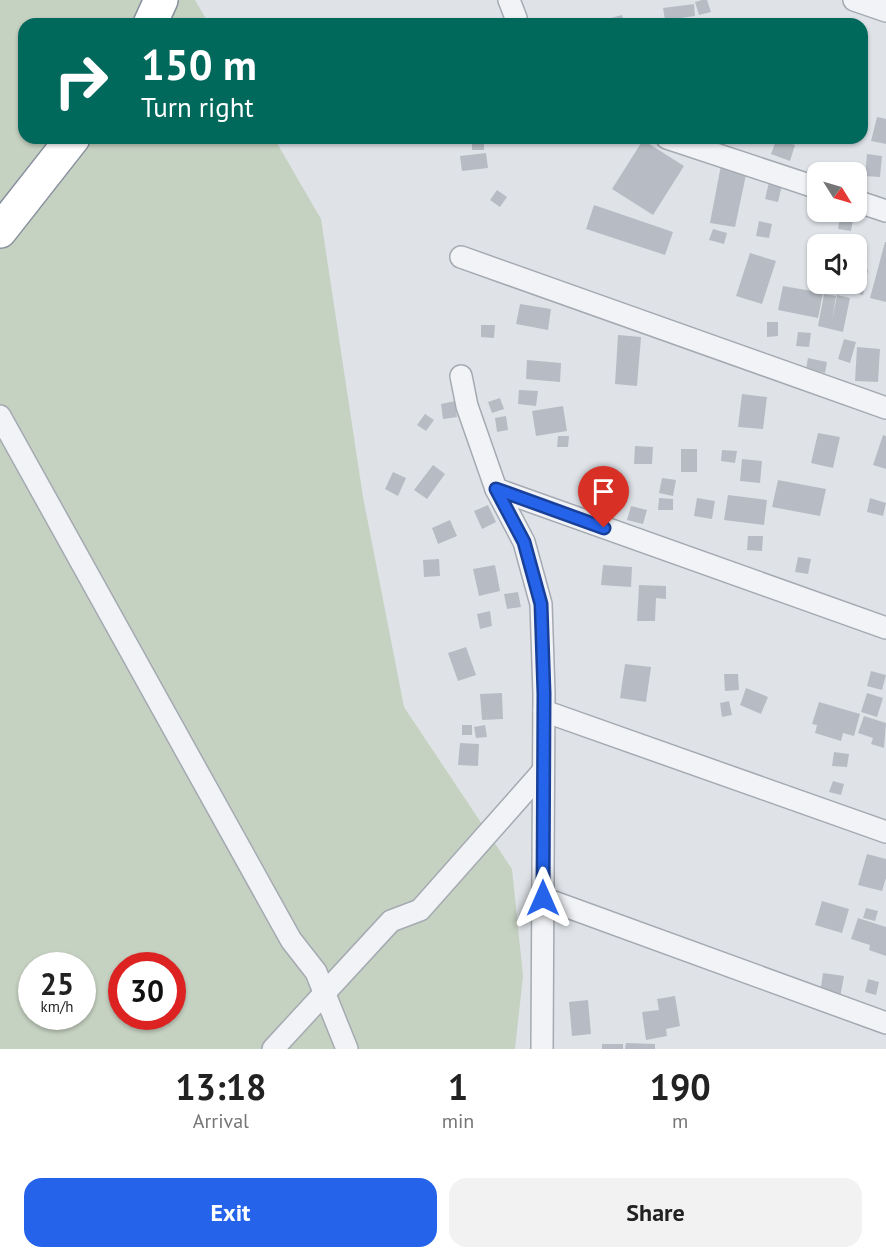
<!DOCTYPE html>
<style>
body{margin:0;font-family:"PT Sans",sans-serif;background:#f2f2f2;color:#222;height:100vh;display:flex;flex-direction:column;font-size:22px;white-space:nowrap}
*{box-sizing:border-box;margin:0}
p{font-size:20px;color:#767676}
.icon{flex:none;width:33px;height:33px;fill:none;stroke:currentColor;stroke-width:2;stroke-linecap:round;stroke-linejoin:round}
.map{position:relative;height:1049px;overflow:hidden}
.details{display:flex;flex-direction:column;background:#fff;flex:1}
.details>*{flex:none}
.hud{position:absolute;left:18px;top:18px;width:850px;height:126px;border-radius:18px;box-shadow:0 2px 4px #0004;background:#00695c;color:#fff;overflow:hidden}
.needle{width:39px;rotate:127deg}
.controls{position:absolute;left:807px;top:162px;display:grid;gap:12px}
.controls a{display:grid;place-items:center;width:60px;height:60px;border-radius:12px;background:#fff;box-shadow:0 2px 4px #0004;font-size:30px}
.speed{position:absolute;left:18px;top:952px;display:flex;gap:12px;font-size:30px;font-weight:700;text-align:center}
.speed>*{display:grid;place-content:center;width:78px;height:78px;border-radius:50%;background:#fff;box-shadow:0 2px 4px #0004;line-height:1}
.speed small{font-size:15px;font-weight:400}
.speed .limit{border:9px solid #d22;background:#fff;color:#111}
.pin{position:absolute;display:grid;place-items:center;width:51px;height:51px;color:#fff;margin:-62px -26px;border-radius:50% 50% 50% 0;rotate:-45deg;box-shadow:0 0 6px #0007}
.pin .icon{rotate:45deg}
.me{position:absolute;width:66px;margin:-33px;rotate:0deg;stroke-linejoin:round;filter:drop-shadow(0 0 4px #0008)}
.turn{display:flex;align-items:center;gap:21px;height:126px;padding:0 24px;font-size:27px}
.turn .icon{width:78px;height:78px;stroke-width:2.5}
.turn b{display:block;font-size:42px;line-height:51px}
.eta{display:flex;justify-content:space-evenly;align-items:center;height:102px;text-align:center}
.eta b{font-size:36px;font-weight:700;line-height:42px}
.primary-button{display:flex;gap:12px;margin-top:auto;padding:12px 24px}
.primary-button a{flex:1;height:69px;border-radius:18px;background:#2563eb;color:#fff;font-size:24px;font-weight:700;line-height:69px;text-align:center}
.primary-button a+a{background:#f2f2f2;color:#222}
.map>svg:first-child{display:block}
.green{fill:#c5d1c1;fill-rule:evenodd}
.building{fill:#b7bcc4}
.lines{fill:none;stroke-linecap:round;stroke-linejoin:round}
.street-casing{stroke:#a5aab2;stroke-width:24}
.highway-casing{stroke:#88909d;stroke-width:36}
.street{stroke:#f2f3f6;stroke-width:21}
.highway{stroke:#fff;stroke-width:33}
.route-casing{stroke:#184099;stroke-width:15}
.route{stroke:#2563eb;stroke-width:10}
</style>
<div class="map">
<svg width="886" height="1049" viewBox="0 0 886 1049">
<rect width="100%" height="100%" fill="#dfe3e8"/>
<path class="green" d="M0,0H195L209,24H24V138H274L321,219L363,497L404,707L512,869L523,976L515,1049H0ZM32,966H82V1017H32ZM122,966H172V1017H122Z"/>
<g class="building">
<path d="M702,0H707L711,12L699,15L695,2Z"/>
<path d="M694,4L695,16L665,20L663,8Z"/>
<path d="M622,15L625,24H601L600,21Z"/>
<path d="M877,117L886,119V144L871,141Z"/>
<path d="M777,138L795,145L790,161L771,154Z"/>
<path d="M643,140L684,166L653,215L612,189Z"/>
<path d="M484,141V150H472V142Z"/>
<path d="M486,153L488,168L462,171L460,156Z"/>
<path d="M867,154L882,156L880,177L865,176Z"/>
<path d="M721,165L747,170L735,227L710,223Z"/>
<path d="M770,178L783,181L778,202L765,199Z"/>
<path d="M497,190L507,197L500,207L490,200Z"/>
<path d="M594,205L673,232L665,255L586,229Z"/>
<path d="M840,217L853,219L851,231L838,229Z"/>
<path d="M759,221L772,224L769,238L756,236Z"/>
<path d="M713,229L727,233L724,244L709,240Z"/>
<path d="M885,242H886V302L870,298Z"/>
<path d="M750,253L776,261L762,304L736,296Z"/>
<path d="M856,268L868,270L863,295L823,287V284H856Z"/>
<path d="M783,286L823,293L818,318L778,310Z"/>
<path d="M824,294L836,296L832,321L837,295L850,298L843,332L818,326Z"/>
<path d="M520,304L551,309L548,330L516,324Z"/>
<path d="M767,322H778V336L767,337Z"/>
<path d="M481,325H495L494,338L481,337Z"/>
<path d="M798,332L811,333L809,347L796,346Z"/>
<path d="M618,335L641,337L637,386L615,384Z"/>
<path d="M844,339L856,342L850,363L838,359Z"/>
<path d="M857,347L880,349L878,382L855,381Z"/>
<path d="M808,358L827,362L825,373L806,369Z"/>
<path d="M527,360L561,363L560,382L526,379Z"/>
<path d="M519,390L538,391L536,406L518,404Z"/>
<path d="M742,394L767,397L763,429L738,427Z"/>
<path d="M500,398L504,409L492,413L488,402Z"/>
<path d="M455,401L457,417L443,419L441,404Z"/>
<path d="M563,406L567,431L536,436L532,411Z"/>
<path d="M425,414L434,420L426,431L417,425Z"/>
<path d="M506,416L508,430L497,432L495,418Z"/>
<path d="M818,433L840,437L833,468L811,463Z"/>
<path d="M883,435L886,436V469L873,465Z"/>
<path d="M558,436H569L568,447H557Z"/>
<path d="M635,446L653,447L652,464H634Z"/>
<rect x="681" y="449" width="16" height="23"/>
<path d="M722,450L737,451L735,463L721,461Z"/>
<path d="M742,459L762,461L760,483L740,481Z"/>
<path d="M433,465L445,474L427,499L414,490Z"/>
<path d="M393,472L406,478L398,496L385,489Z"/>
<path d="M662,478L676,480L673,496L659,493Z"/>
<path d="M778,480L826,489L820,516L772,507Z"/>
<path d="M728,495L767,500L764,525L724,520Z"/>
<path d="M659,498L673,499V510H658Z"/>
<path d="M697,498L715,501L712,519L694,516Z"/>
<path d="M870,498L886,503L883,516L867,512Z"/>
<path d="M488,505L496,522L482,529L474,511Z"/>
<path d="M631,506L647,510L643,524L627,520Z"/>
<path d="M450,520L457,536L438,544L432,528Z"/>
<path d="M748,536H763L762,551L747,550Z"/>
<path d="M798,557L811,559L808,574L795,572Z"/>
<path d="M439,559L440,576L424,577L423,560Z"/>
<path d="M495,565L500,591L479,596L473,569Z"/>
<path d="M603,565L632,567L631,587L601,585Z"/>
<path d="M639,585L666,586V599L656,598L655,621H637Z"/>
<path d="M518,592L521,607L507,609L504,594Z"/>
<path d="M490,611L492,626L480,629L477,614Z"/>
<path d="M466,647L476,675L458,681L448,653Z"/>
<path d="M625,664L651,667L646,702L620,698Z"/>
<path d="M871,671L886,675L882,690L867,686Z"/>
<path d="M724,674H738L739,690L725,691Z"/>
<path d="M746,688L768,697L761,714L740,705Z"/>
<path d="M502,693L503,719L482,720L480,694Z"/>
<path d="M867,693L883,698L877,717L861,712Z"/>
<path d="M729,701L732,715L722,717L720,703Z"/>
<path d="M819,702L860,714L854,736L843,733L841,741L815,733L817,725L812,724Z"/>
<path d="M864,716L886,723L884,748L871,744L873,738L858,733Z"/>
<rect x="462" y="725" width="10" height="10"/>
<path d="M485,725L487,737L476,738L474,727Z"/>
<path d="M460,743L479,744L478,766L458,765Z"/>
<path d="M834,752L849,754L847,767L832,766Z"/>
<path d="M833,781L844,784L841,795L829,792Z"/>
<path d="M867,854L886,859V878L882,891L858,885Z"/>
<path d="M822,901L849,909L842,933L815,925Z"/>
<path d="M866,908L878,911L875,921L863,918Z"/>
<path d="M858,918L886,927V956L869,950L870,945L851,939Z"/>
<path d="M823,973L844,976L840,998L820,994Z"/>
<path d="M868,979L879,982L876,995L865,992Z"/>
<path d="M675,996L680,1026L666,1029L667,1036L646,1040L642,1012L659,1010L657,999Z"/>
<path d="M588,1000L591,1034L572,1036L569,1002Z"/>
<path d="M626,1043L655,1044V1049H625Z"/>
<rect x="602" y="1044" width="21" height="5"/>
</g>
<g class="lines">
<defs>
<g id="street">
<path d="M509,0L516,18"/>
<path d="M854,0L886,11"/>
<path d="M667,138L818,188"/>
<path d="M856,201L886,211"/>
<path d="M461,257L886,408"/>
<path d="M461,376L467,406L496,489L524,542L541,604L544,694L542,1049"/>
<path d="M0,416L291,940L316,972L347,1049"/>
<path d="M496,489L886,628"/>
<path d="M544,711L886,832"/>
<path d="M543,898L886,1023"/>
<path d="M273,1049L391,921L420,910L543,771"/>
</g>
<g id="highway">
<path d="M150,24L161,0"/>
<path d="M0,231L73,138"/>
</g>
</defs>
<use href="#street" class="street-casing"/>
<use href="#highway" class="highway-casing"/>
<use href="#street" class="street"/>
<use href="#highway" class="highway"/>
</g>
<g class="lines">
<defs>
<path id="route" d="M543,898L544,694L541,604L524,542L496,489L604,528"/>
</defs>
<use href="#route" class="route-casing"/>
<use href="#route" class="route"/>
</g>
</svg>
<div class="controls">
<a><svg class="needle" viewBox="-14 -14 28 28"><path d="M0-13l5 13h-10z" fill="#e53935"/><path d="M0 13l5-13h-10z" fill="#767676"/></svg></a>
<a><svg class="icon" aria-label="sound" viewBox="0 0 24 24"><path d="M4 9h4l5-4v14l-5-4H4zM17 9q2 3 0 6"/></svg></a>
</div>
<div class="speed"><div>25<small>km/h</small></div><div class="limit">30</div></div>
<div class="pin" style="left:604px;top:528px;background:#d93025"><svg class="icon" aria-label="arrive" viewBox="0 0 24 24"><path d="M6 21V4h12l-3 4 3 4H6"/></svg></div>
<svg class="me" style="left:543px;top:898px" viewBox="-20 -20 40 40"><path d="M0-17L14 15 0 8-14 15z" fill="#2563eb" stroke="#fff" stroke-width="4"/></svg>
<div class="hud">
<div class="turn"><svg class="icon" aria-label="right" viewBox="0 0 24 24"><path d="M7 20v-9h11M14 6l5 5-5 5"/></svg><div><b>150 m</b>Turn right</div></div>
</div>
</div>
<section class="details">
<div class="eta">
<div><b>13:18</b><p>Arrival</p></div>
<div><b>1</b><p>min</p></div>
<div><b>190</b><p>m</p></div>
</div>
<div class="primary-button"><a>Exit</a><a>Share</a></div>
</section>
